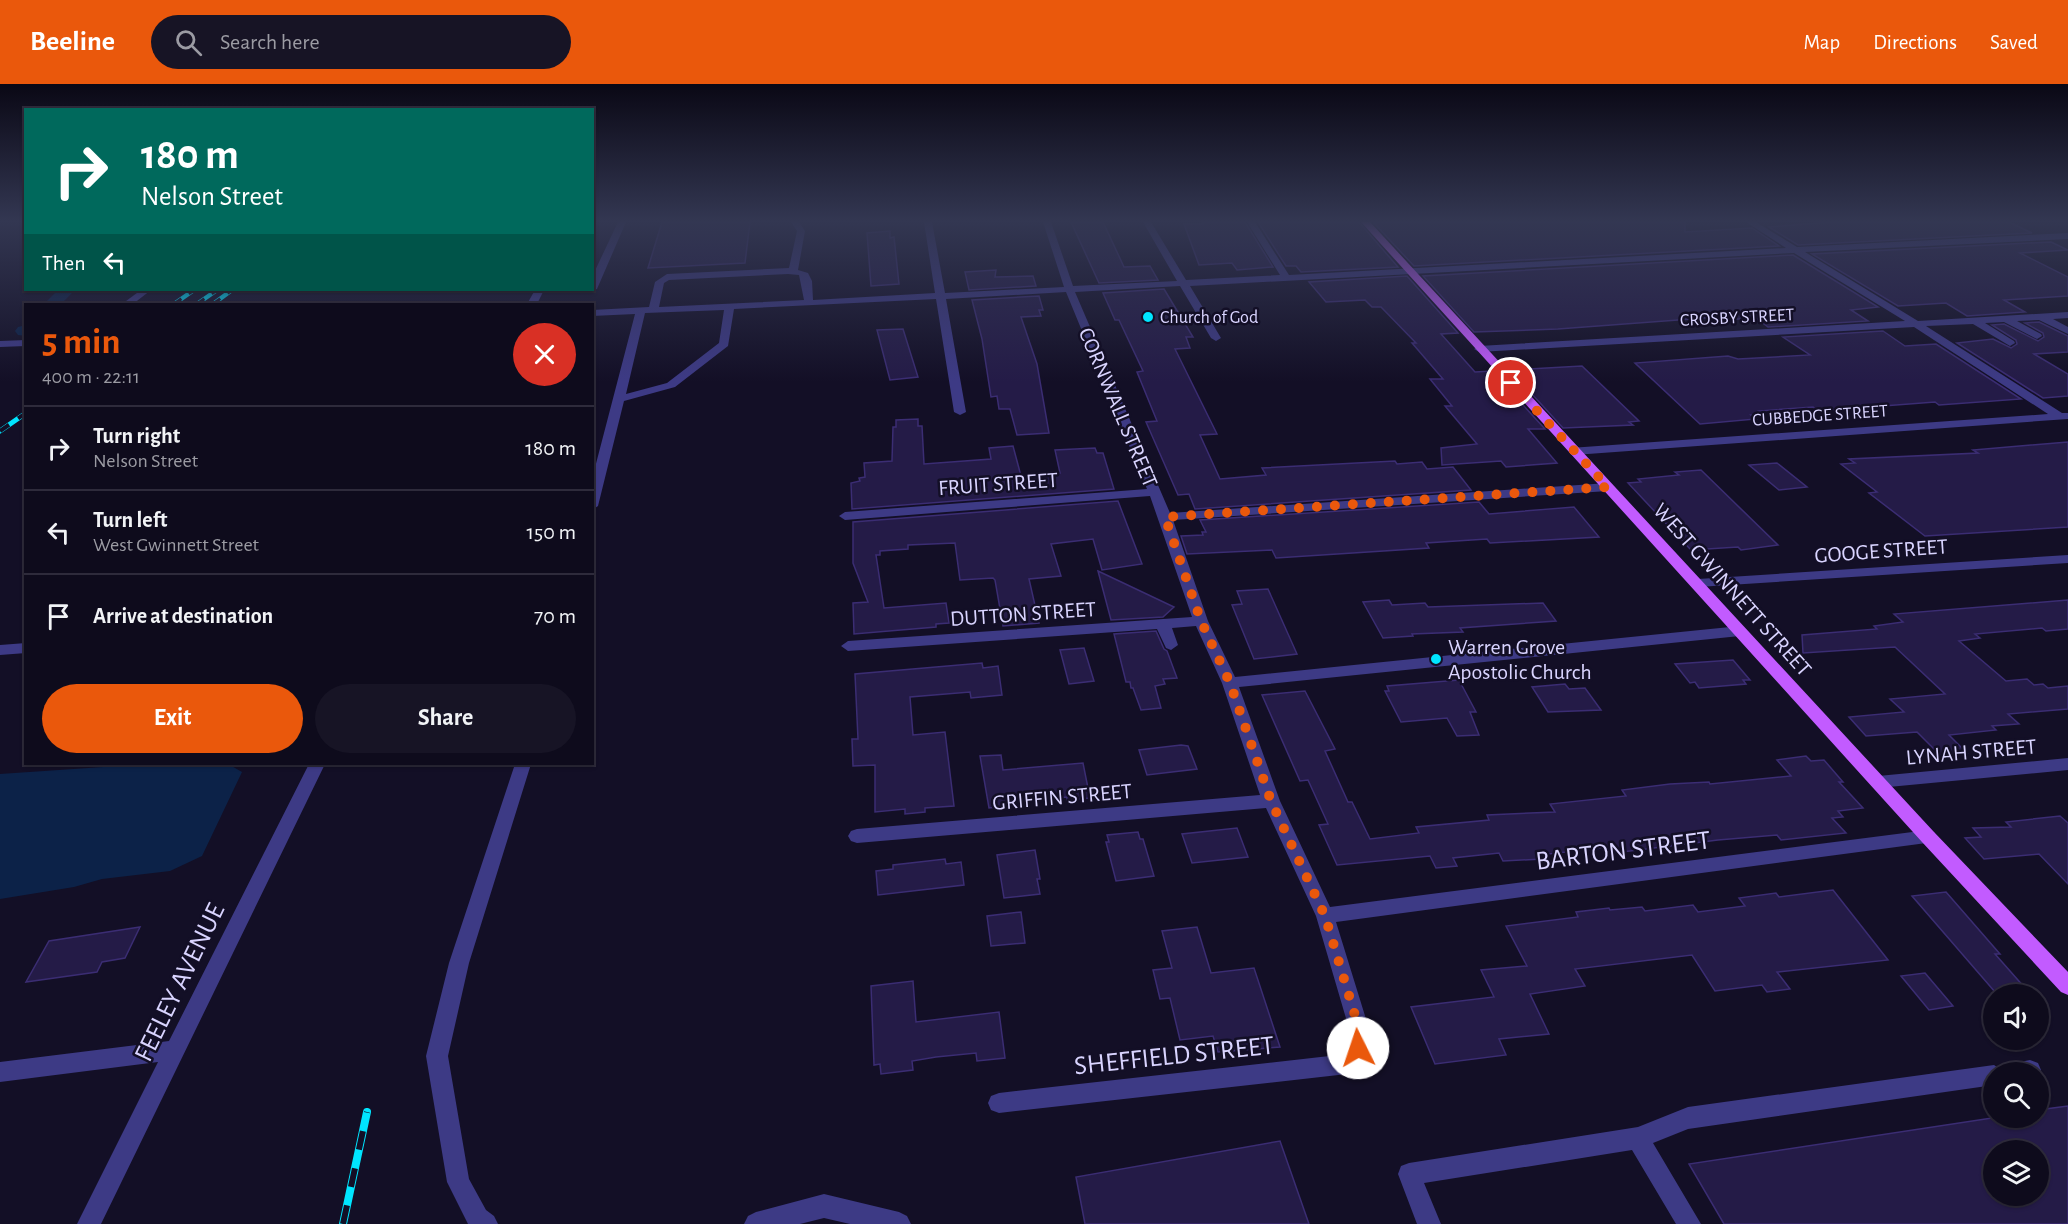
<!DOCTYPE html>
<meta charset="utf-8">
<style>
body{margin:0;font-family:"Alegreya Sans",sans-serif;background:#171425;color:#f1f3f6;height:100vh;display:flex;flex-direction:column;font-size:22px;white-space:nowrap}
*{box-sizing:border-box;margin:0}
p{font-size:20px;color:#9b9ba3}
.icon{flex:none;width:33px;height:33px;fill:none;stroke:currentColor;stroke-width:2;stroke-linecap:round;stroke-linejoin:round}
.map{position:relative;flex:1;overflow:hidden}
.side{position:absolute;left:24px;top:219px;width:570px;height:462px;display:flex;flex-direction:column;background:#0e0b1c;border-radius:0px;box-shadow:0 2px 4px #0004,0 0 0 2px #2e2b3b}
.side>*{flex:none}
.guide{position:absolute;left:24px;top:24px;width:570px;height:183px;border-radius:0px;box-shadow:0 2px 4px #0004,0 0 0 2px #2e2b3b;background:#00695c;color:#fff;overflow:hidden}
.buttons{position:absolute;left:1983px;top:900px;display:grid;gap:12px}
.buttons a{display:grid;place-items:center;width:66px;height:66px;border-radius:50%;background:#0e0b1c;box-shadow:0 2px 4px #0004,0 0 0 2px #2e2b3b;font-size:30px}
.pin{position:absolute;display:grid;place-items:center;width:51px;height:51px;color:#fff;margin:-26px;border:3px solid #fff;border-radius:50%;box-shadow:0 2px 6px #0007}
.me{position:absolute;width:66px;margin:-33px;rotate:356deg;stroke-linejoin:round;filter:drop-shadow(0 0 4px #0008)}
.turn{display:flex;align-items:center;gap:21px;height:126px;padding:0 18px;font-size:27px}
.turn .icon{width:78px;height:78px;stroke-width:2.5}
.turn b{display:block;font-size:42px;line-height:51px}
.then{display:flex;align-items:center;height:57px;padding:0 18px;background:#0003;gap:12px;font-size:22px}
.round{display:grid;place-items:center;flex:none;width:63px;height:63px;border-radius:32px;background:#171425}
.summary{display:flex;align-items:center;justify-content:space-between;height:102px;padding:0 18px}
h1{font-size:36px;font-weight:700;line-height:45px;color:#ea580c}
.cta{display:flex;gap:12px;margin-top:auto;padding:12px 18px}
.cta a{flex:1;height:69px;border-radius:36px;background:#ea580c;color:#fff;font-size:24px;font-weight:700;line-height:69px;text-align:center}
.cta a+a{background:#171425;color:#f1f3f6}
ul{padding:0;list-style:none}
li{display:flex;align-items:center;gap:18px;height:84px;padding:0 18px;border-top:2px solid #2e2b3b}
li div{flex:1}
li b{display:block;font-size:22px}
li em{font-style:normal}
header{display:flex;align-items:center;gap:36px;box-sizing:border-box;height:84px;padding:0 30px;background:#ea580c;color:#fff}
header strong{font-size:28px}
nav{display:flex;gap:33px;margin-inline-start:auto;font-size:21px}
.search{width:420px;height:54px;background:#171425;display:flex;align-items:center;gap:15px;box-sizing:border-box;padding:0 21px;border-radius:33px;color:#9b9ba3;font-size:22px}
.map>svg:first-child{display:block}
.water{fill:#0c2248}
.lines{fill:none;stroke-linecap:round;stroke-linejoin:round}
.canal{fill:#0c2248;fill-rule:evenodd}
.building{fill:#241b47;stroke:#3b2d73;stroke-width:1.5;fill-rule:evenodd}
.minor{fill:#3d3a85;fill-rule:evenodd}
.major{fill:#c25bff;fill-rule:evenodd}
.rail-far2-casing{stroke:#00e5ff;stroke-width:4.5}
.rail-far1-casing{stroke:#00e5ff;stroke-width:5}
.rail-casing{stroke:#00e5ff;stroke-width:8}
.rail-far2{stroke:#130f26;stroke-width:3;stroke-dasharray:9;stroke-linecap:butt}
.rail-far1{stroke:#130f26;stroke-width:4;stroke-dasharray:11;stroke-linecap:butt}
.rail{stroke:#130f26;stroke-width:6;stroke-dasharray:19;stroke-linecap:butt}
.route{stroke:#ea580c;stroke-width:10;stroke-dasharray:0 18}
.poi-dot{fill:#00e5ff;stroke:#130f26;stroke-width:2}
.labels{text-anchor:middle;stroke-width:5;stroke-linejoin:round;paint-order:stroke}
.far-poi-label{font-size:18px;fill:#d9d4ff;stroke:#130f26;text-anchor:start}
.far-street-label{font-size:18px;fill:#d9d4ff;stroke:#130f26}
.street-label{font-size:22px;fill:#d9d4ff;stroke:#130f26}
.poi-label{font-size:22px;fill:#d9d4ff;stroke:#130f26;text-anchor:start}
.near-street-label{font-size:27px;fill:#d9d4ff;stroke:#130f26}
</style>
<header>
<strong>Beeline</strong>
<div class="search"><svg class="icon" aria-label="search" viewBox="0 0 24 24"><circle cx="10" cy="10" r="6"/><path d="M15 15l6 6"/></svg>Search here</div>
<nav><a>Map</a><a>Directions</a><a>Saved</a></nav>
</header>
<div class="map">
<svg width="2068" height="1140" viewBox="0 0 2068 1140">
<rect width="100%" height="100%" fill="#130f26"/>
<path class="water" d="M147,680H228L242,688L202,772L170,787L102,795L74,803L0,815V690Z"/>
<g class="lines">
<g class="canal">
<path d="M58,206H75L61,220H44Z"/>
<path d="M26,241V252L18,251L15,247L18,243Z"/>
</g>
</g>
<g class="building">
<path d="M662,138H750L745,179L648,184Z"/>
<path d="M1071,138H1103L1124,183L1150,182L1158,196L1099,199Z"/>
<path d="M1202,138H1245L1273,183L1237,186L1232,179L1199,181L1184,140H1203Z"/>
<path d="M1258,138H1359L1398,183L1301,188L1296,182H1286Z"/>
<path d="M1373,138H1685V148L1752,144L1779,162L1414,182Z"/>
<path d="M1831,138H2009L2032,149L1798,161L1769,143Z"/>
<path d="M890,147V154L894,153L899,200L871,202L867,149Z"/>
<path d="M2051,158L2068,166L2020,169L2068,193V212L2004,216L2025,228L1967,232L1946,219L1898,222L1812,170Z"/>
<path d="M1793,171L1878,223L1851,226L1868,237L1768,243L1756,234L1721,236L1718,233L1558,245L1474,248L1423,192Z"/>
<path d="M996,186L995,193L1033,192L1036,202L969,206L965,188Z"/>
<path d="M1407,192L1458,249L1441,250L1475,288L1492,287L1545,345H1528L1557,379L1506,383L1501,377L1442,381L1441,364L1477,360L1445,322H1452L1430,295H1443L1412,259H1416L1381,223H1372L1365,216L1326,218L1309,198Z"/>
<path d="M1164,205L1193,253H1186L1190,264L1175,265L1217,350L1200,351L1220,395L1266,391L1262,384L1395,377L1397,380L1422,378L1427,385L1453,383L1471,406L1195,425L1189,410L1178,411L1146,338L1157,337L1137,288L1143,287L1119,236H1115L1103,209Z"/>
<path d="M1039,212L1043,226H1039L1041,232L1021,233L1037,280L1049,349L1017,351L1010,325H999L997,312L991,313L982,255L972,216Z"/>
<path d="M2039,238L2068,252V268L2034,270L2068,290V312L2043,314L1957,259L1993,255L2011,264L2017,260L2016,256L1992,241L2004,240L2038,257L2044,253L2043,249L2025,239Z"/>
<path d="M903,245L918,293L890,296L877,246Z"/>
<path d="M1883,247L1905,262L1936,260L2021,315L1939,321L1935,318L1818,327L1813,323L1759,327L1763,330L1751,331L1756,335L1700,340L1635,279L1728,272L1738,275L1810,271L1783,253Z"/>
<path d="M1582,282L1639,337L1629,338L1633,341L1563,344L1510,286Z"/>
<path d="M918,335V342H922L924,380L991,375L989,364L1013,362L1021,392L1060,389L1055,366L1095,364L1097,369H1103L1114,405L852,425L851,399L860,397L859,394L865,393L864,379L892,377L893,343H896V336Z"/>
<path d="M2068,358V443L1925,452L1869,409L1877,408L1841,380L1855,379L1849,375L1978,369L1973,366Z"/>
<path d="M1777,379L1807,403L1779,406L1749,381Z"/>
<path d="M1701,386L1778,461L1741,466L1738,463L1691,466L1628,399L1641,398L1638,395L1679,391L1675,388Z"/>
<path d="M1118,417L1142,480L1102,486L1093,455L1051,460L1061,492L1029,495L1039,539L1003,542L995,496L993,494L960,496L955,459L908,461V465L880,467V471H876L884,524L946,519L949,539L936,540V543L854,550L853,519L868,518L853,479V438Z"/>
<path d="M1479,418L1489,430L1574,423L1599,453L1490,459L1487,455L1426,459L1429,464L1276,474L1272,466L1187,470L1181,452L1203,451L1202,448H1206L1200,436Z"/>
<path d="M1098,487L1174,523L1163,533L1111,536Z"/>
<path d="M1268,505L1297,570L1254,575L1232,521L1242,520L1237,507Z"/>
<path d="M1389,516L1392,521L1425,519L1428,523L1543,519L1556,537L1460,544L1463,548L1412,550L1413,552L1383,554L1363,518Z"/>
<path d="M2068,516V545L2046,547L2042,544L1975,550L1980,554L1959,557L2006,597L2027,595L2034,601L2043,600L2048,604L2068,602V625L2008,630L2019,640L1992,642L1996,646L1949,651L1967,669L1940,671L1917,648L1866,652L1849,633L1904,628L1890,615L1945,610L1895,563L1803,569L1802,551L1877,545L1874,542L1903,538L1894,530Z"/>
<path d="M1156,547L1164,565L1167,567L1177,594L1163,595L1165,600L1155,602L1161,624L1141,626L1133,604H1131L1130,598H1126L1114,550Z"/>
<path d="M1084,564L1094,597L1069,600L1060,566Z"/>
<path d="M1733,576L1750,596H1743L1746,600L1699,604L1695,598L1690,599L1675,580Z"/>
<path d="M982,579L983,584L998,582L1002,611L971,614L970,608L910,613L913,651L945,648L954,722L925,724V728L905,730V725L875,728V681L853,682L852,655H858L855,590Z"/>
<path d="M1459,596L1476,628H1470L1479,651L1457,652L1447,634L1401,638L1385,607H1389L1387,602Z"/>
<path d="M1565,600L1569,605L1585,604L1601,626L1548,628L1532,603Z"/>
<path d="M1305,607L1335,665L1325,667L1348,718H1352L1370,755L1419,749L1416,743L1489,736L1487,731L1555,728L1550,720L1626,712L1622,706L1670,700L1709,698L1710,700L1791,692L1777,676L1806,672L1811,677L1824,676L1843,698H1839L1863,724L1838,727L1843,733L1832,734L1846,749L1781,756L1777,751L1718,756L1606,770L1602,764L1539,771L1542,775L1503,777L1499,769L1453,774L1457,782L1436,784L1430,772L1337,781L1319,741L1328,740L1308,696L1300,697L1262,611Z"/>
<path d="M1181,661L1188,662L1197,685L1147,691L1139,666Z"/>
<path d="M1001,671L1003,686L1083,679L1090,714L1067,716V713L1007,718V722L989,724L980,672Z"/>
<path d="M2060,732L2068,739V800L2039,770L1984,775L1965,754L1981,753L1973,744L2011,743L2006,738Z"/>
<path d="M1237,744L1248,773L1192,779L1182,750Z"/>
<path d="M1138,748L1140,755H1143L1154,792L1116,797L1106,758H1109L1107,751Z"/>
<path d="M1035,766L1040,795H1037L1040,810L1004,814L997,771Z"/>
<path d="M945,775L946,780L961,778L964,801L878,811L876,787L893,785V781Z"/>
<path d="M1833,806L1888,876L1777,888L1790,905L1767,908L1762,901L1715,907L1692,871L1575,885L1585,902L1530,910L1549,950L1499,955L1506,971L1435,980L1411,923L1494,913L1481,886L1527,882L1506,842L1578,833L1576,828L1609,824L1610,826L1642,823L1645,827L1693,821L1698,828L1745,822L1739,814L1776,809L1779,813Z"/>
<path d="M1946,808L2000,870H1995L2025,904L1995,908L1912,812Z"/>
<path d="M1021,828L1025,859L991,862L987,832Z"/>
<path d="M140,843L125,874L102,878L97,888L26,898L49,857Z"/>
<path d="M1197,843L1211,889L1254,884L1280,963L1218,968L1213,952L1180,956L1170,914L1160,915L1153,886L1172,884L1162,847Z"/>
<path d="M1925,889L1953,922L1929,926L1901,892Z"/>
<path d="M913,897L916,938L999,928L1005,974L977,977L976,969L936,973L912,977L913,986L881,990L880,980L874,981L871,902Z"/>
<path d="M2068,1022V1140H1724L1689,1080L1992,1034H2038V1026ZM1994,1066H2038V1112H1994Z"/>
<path d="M1280,1057L1309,1140H1085L1076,1093Z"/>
</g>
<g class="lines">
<g class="minor">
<path d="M618,138H626L597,205L589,207L588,206H592V193Z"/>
<path d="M791,138H799L805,147L798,186L808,189L812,197L813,216L935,209L924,138H932L945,209L1064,203L1043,138H1051L1073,202L1177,197L1143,138H1151L1186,196L1280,191L1247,138H1255L1289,191L1786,164L1746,138H1756L1797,163L2068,149V155L1805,168L1918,237L2068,228V234L2053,235L2068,243V250L2039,236L2017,237L2041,250L2042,252L2037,255L2004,238L1985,239L2014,257L2015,259L2010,262L1973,240L1926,242L2062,329H2068V335L1574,371L1570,370V364L2048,330L1914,243L1479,268L1474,265L1479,262L1905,237L1794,169L1190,202L1221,254L1216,257L1211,254L1180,202L1075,208L1170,429L1608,399L1614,403L1608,407L1173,436L1208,537L1235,593L1740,542L1747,547L1740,552L1239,603L1280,717L1330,823L1928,746L1934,748L1937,753L1934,758L1336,838L1370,948L1367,979L1363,986L1356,989L999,1029L991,1026L988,1019L991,1012L999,1009L1347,970L1350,948L1316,832L1266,724L857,759L851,757L848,752L851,747L857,745L1260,711L1222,599L1196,542L1172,544L1178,561L1171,566L1166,564L1157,545L848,567L841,562L848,557L1192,533L1150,412L845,436L839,432L845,428L1147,405L1066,208L946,215L966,328L960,331L954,328L936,215L734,225L728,262L675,303L624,317L598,422L592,426V395L635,230L592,232V226L649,223L655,198L667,190L789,184L797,147ZM788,190L799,191L804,216L659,223L664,199L669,196ZM724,226L719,259L667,299L626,310L645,229Z"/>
<path d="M141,206H151L133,220H122Z"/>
<path d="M535,206H544L537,220H527Z"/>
<path d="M26,256V262L0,263V257Z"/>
<path d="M2068,471V479L1698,503L1691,499L1698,495Z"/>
<path d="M26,559V569L0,571V561Z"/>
<path d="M2068,674V686L1878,704L1872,702L1870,698L1872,694L1878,692Z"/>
<path d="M309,680H325L101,1140H77L158,978L0,998V978L169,957Z"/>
<path d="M515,680H531L469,879L448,972L469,1095L486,1126L494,1132L498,1140H468L447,1098L426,972L449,879Z"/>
<path d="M2030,976L2038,979L2041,986L2038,991V988H1994V1001L1688,1045L1653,1059L1701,1140H1676L1632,1066L1424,1099L1441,1140H1417L1398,1090L1401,1082L1409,1079L1638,1043L1688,1023L1994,981L2003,987L2005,981Z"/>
<path d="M824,1110L899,1128L907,1132L911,1140H850L824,1134L800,1140H744L748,1132L756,1128Z"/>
</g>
<path class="major" d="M1361,138H1370L1934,748L2068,888V911L2061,908L1922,758Z"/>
<defs>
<g id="rail-far2">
<path d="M174,220L194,206"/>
<path d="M197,220L217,206"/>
<path d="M213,220L232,206"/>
</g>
<path id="rail-far1" d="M0,347L26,329"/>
<path id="rail" d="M343,1140L367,1028"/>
</defs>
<use href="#rail-far2" class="rail-far2-casing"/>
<use href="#rail-far1" class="rail-far1-casing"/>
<use href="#rail" class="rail-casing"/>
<use href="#rail-far2" class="rail-far2"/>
<use href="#rail-far1" class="rail-far1"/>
<use href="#rail" class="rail"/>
</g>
<linearGradient id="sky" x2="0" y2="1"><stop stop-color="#0a0815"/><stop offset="0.46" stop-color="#333752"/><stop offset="1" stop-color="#333752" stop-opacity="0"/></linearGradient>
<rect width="2068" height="298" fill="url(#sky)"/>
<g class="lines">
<path class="route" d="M1358,964L1360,948L1325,832L1271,717L1230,599L1201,537L1165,433L1608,403L1511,299"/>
</g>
<g class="poi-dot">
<circle cx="1148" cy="233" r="6"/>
<circle cx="1436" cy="575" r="6"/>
</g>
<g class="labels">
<g class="far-poi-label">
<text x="1160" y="239">Church of God</text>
</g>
<g class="far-street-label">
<text transform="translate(1737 233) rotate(-3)" y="6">CROSBY STREET</text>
<text transform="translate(1820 331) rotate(-4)" y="6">CUBBEDGE STREET</text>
</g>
<g class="street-label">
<text transform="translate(1119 323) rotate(67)" y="8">CORNWALL STREET</text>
<text transform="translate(998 399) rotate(-4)" y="8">FRUIT STREET</text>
<text transform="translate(1881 466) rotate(-4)" y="8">GOOGE STREET</text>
<text transform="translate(1733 505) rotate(48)" y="8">WEST GWINNETT STREET</text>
<text transform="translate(1023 529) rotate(-4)" y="8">DUTTON STREET</text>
<text transform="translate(1971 667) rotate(-5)" y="8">LYNAH STREET</text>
<text transform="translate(1062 712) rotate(-5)" y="8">GRIFFIN STREET</text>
</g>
<g class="poi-label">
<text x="1448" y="570">Warren Grove<tspan x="1448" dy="25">Apostolic Church</tspan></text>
</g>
<g class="near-street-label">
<text transform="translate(1623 766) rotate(-7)" y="9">BARTON STREET</text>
<text transform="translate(179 898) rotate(-64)" y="9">FEELEY AVENUE</text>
<text transform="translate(1174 971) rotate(-6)" y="9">SHEFFIELD STREET</text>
</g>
</g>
</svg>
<div class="buttons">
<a><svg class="icon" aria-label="sound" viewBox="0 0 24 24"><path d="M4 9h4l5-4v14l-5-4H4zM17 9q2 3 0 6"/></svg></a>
<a><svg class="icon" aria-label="search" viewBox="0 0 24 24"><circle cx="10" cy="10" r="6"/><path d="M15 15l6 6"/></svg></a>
<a><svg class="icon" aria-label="layers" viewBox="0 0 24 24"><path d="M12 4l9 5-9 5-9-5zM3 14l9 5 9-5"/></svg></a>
</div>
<div class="pin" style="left:1511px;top:299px;background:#d93025"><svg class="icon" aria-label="arrive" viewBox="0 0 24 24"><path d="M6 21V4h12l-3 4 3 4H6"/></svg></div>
<svg class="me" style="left:1358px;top:964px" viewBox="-20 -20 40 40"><circle r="19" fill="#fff"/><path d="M0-13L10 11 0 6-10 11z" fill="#ea580c"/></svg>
<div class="guide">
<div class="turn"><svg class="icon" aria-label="right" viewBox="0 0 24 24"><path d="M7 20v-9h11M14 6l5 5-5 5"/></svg><div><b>180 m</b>Nelson Street</div></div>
<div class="then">Then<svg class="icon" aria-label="left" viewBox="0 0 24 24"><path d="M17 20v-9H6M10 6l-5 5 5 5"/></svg></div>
</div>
<section class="side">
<div class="summary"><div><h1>5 min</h1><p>400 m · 22:11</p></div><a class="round" style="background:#d93025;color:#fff"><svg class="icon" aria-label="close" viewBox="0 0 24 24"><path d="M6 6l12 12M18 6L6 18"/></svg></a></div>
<ul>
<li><svg class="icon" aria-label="right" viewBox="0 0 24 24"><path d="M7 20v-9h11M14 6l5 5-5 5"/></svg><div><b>Turn right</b><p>Nelson Street</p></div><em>180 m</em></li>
<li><svg class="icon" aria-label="left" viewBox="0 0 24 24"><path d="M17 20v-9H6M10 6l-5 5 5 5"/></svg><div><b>Turn left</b><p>West Gwinnett Street</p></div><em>150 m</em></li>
<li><svg class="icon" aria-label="arrive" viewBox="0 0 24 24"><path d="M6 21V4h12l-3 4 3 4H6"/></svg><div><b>Arrive at destination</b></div><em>70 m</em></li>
</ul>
<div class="cta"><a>Exit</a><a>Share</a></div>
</section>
</div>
